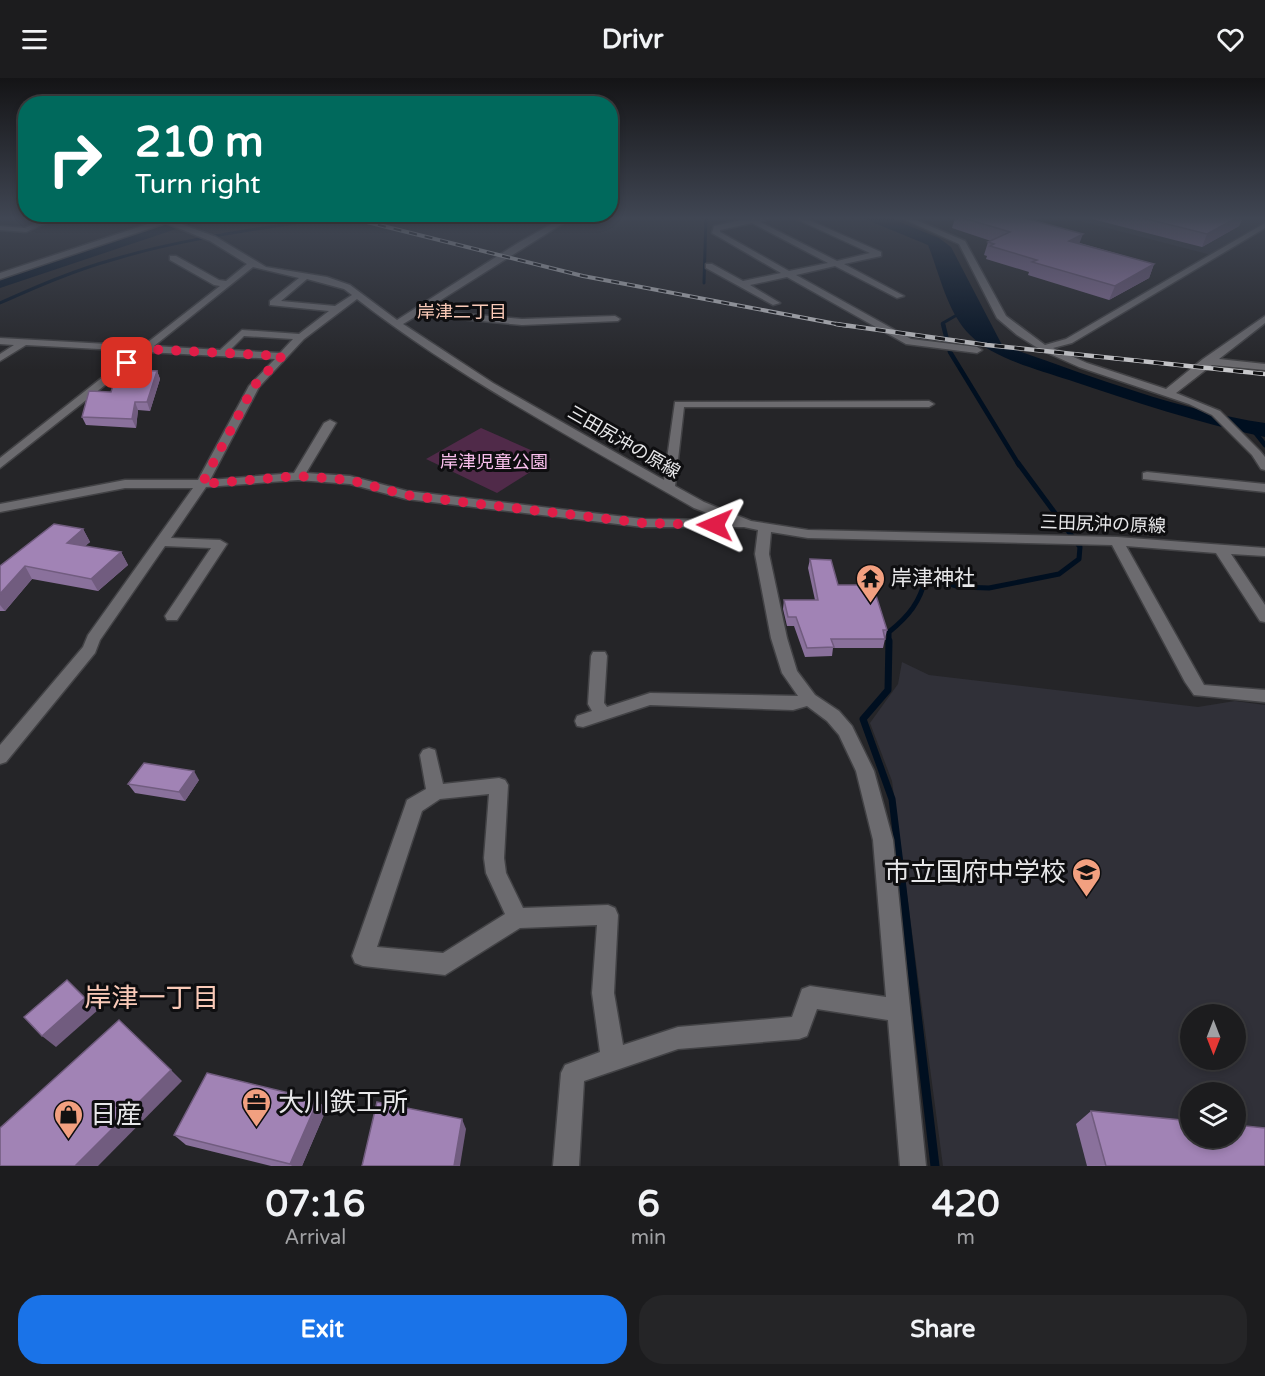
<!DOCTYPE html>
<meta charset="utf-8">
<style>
body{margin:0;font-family:"Varela Round","Noto Sans JP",sans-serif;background:#252527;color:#f1f3f6;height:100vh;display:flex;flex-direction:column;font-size:22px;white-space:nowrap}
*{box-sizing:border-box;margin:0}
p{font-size:20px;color:#a0a1a4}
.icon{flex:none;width:33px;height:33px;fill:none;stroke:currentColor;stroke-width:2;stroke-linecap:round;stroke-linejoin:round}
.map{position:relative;height:1088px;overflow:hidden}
.drawer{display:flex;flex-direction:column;background:#1c1c1e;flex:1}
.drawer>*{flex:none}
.hud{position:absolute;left:18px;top:18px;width:600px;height:126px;border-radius:24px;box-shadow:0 3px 9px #0003,0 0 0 2px #3a3a3c;background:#00695c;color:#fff;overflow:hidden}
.needle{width:39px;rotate:180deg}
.tools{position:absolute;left:1180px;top:926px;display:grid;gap:12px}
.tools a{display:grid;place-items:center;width:66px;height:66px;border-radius:50%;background:#1c1c1e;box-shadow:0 3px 9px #0003,0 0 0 2px #3a3a3c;font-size:30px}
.pin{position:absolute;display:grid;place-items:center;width:51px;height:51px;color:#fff;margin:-26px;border-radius:12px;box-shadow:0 3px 9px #0006}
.me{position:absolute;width:66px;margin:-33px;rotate:271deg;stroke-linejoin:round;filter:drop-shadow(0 0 4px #0008)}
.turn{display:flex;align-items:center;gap:21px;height:126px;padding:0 18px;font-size:27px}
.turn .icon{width:78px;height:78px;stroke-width:2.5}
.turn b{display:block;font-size:42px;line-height:51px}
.eta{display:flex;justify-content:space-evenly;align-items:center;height:102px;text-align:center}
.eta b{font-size:36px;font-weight:700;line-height:42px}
.cta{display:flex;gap:12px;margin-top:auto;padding:12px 18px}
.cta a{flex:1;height:69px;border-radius:24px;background:#1a73e8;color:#fff;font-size:24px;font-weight:700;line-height:69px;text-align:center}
.cta a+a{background:#252527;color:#f1f3f6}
header{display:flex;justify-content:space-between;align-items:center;height:78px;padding:0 18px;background:#1c1c1e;font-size:27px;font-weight:700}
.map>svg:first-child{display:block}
.built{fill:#303038;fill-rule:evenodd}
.green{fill:#502a49}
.water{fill:#000f20}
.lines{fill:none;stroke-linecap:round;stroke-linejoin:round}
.stream-far4{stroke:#000f20;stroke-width:3}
.stream-far3{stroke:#000f20;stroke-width:4.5}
.stream-far2{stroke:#000f20;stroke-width:5}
.stream-far1{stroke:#000f20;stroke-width:7}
.stream{stroke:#000f20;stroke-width:9}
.river{fill:#000f20;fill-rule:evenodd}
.minor-casing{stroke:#424245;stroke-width:3}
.minor{fill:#6c6b6f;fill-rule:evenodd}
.rail-far1-casing{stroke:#c8c8cb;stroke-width:4}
.rail-casing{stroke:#c8c8cb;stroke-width:4.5}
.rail-far1{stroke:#0e0e10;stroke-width:2;stroke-dasharray:8;stroke-linecap:butt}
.rail{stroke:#0e0e10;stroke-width:3;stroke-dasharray:10;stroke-linecap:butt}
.wall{fill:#8a719c}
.shaded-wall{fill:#715c7f}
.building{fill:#a183b5;stroke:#715c7f;stroke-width:1.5}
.route{stroke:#e11d48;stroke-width:10;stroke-dasharray:0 18}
.labels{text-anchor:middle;stroke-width:6;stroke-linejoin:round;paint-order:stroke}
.far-neighbourhood-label{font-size:18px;fill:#facab8;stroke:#0e0e10}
.far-street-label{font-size:18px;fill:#e7e7e9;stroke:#0e0e10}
.far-park-label{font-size:18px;fill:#f9bfed;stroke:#0e0e10}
.poi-label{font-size:21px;fill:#e7e7e9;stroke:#0e0e10;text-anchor:start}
.near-poi-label{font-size:26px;fill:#e7e7e9;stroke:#0e0e10;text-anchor:start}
.near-neighbourhood-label{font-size:27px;fill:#facab8;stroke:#0e0e10}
</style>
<header><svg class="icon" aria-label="menu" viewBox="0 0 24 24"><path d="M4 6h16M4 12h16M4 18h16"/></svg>Drivr<svg class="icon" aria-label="heart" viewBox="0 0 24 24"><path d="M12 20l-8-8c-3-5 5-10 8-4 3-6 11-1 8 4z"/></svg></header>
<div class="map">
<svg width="1265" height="1088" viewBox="0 0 1265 1088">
<rect width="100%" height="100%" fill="#252528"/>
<g class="built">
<path d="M1065,139H1265V149L1215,178Z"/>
<path d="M902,584L929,597L1198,629L1235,623L1265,627V1088H943L892,703L870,645L898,606ZM1191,936H1236V981H1191ZM1191,1014H1236V1059H1191Z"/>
</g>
<path class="green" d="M481,350L551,381L497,415L426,381Z"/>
<path class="water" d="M860,139H887L939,160L951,169L1002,267C1088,297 1174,331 1265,345V359C1197,345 1135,324 1069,302C1039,292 992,280 970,257C947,234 940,197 928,167Z"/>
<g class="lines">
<g class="stream-far4">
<path d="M704,205L706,139"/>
<path d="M0,225C38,208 75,192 115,181C184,160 261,151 331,139"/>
<path d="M944,248L943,245L962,234"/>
</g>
<g class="stream-far3">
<path d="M943,246L950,274L1019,387"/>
<path d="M1254,353L1265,367"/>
</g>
<path class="stream-far2" d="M889,565V554C909,538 920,524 926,499L960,509L989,510L1059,496L1079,481L1080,469L1018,385"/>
<path class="stream-far1" d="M889,563L888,612L863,641L892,721L901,794"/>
<path class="stream" d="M900,793L935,1088"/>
<path class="river" d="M176,139H202L200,143L0,210V197Z"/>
<defs>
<g id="minor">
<path d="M155,139H174L173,143L216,159L266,189L327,199L350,207L397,242L518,165L564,139H573L425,232L522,241L615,238L620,241L618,243L522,247L418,237L403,246L493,305L664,402L675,324L929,323L934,326L929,329H684L675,408L704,424L751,443L808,452L1117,459L1265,470V478L1231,476L1265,527V544L1260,543L1216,475L1126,468L1204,607L1265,612V624L1194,617L1185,604L1112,467L808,460L771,454L769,476L787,560L797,593L815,617L839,633L852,648L874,693L893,762L926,1088H900L888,942L817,931L807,958L799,961L678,971L584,1003L579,1088H553L561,995L565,987L600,974L592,915L597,847L520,850L445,897L363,888L355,885L352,878L405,728L407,722L426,711L420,677L423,672L429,670L435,672L443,706L499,700L505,702L508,707L504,780L506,795L523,830L608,827L615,830L618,837L614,915L623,967L678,949L792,939L802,911L810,908L886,919L873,762L856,693L839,657L827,643L807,628L793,632L650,627L583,649L577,648L575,643L577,638L592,633L588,626L591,578L593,574H605L607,578L604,625L607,629L650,615L798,618L782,595L771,560L755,476L758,452L744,449H643L406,421L350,406L298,402L206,409L171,460L220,462L227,466L177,542H167L165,538L211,470L165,468L100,562L95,575L6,684L0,686V667L83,569L88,557L193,410H125L0,434V426L125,402H198L249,308L275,281L147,274L0,390V380L136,273L26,267L0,283V276L14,267L0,266V260L143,268L220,208L214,207L170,182V178H176L219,202L226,203L247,186L210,163L166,145L0,201V195L160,142ZM253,189L299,200L270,223V227L329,233L299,256L242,252L220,272L154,268ZM307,201L344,211L352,217L335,228L281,223ZM357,221C462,302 580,364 694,430L726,442L643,441L407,413L350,398L306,395L336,345L330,342L324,345L294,395L210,402L259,309L304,261ZM244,258L293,261L280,275L230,272ZM489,716L484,780L486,795L505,836L443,875L377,869L422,733L440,721Z"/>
<path d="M775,139L760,144L837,183L870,175L792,139H802L881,174V178L844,186L904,218L897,220L835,188L796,197L911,261L977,269L982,272L977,275L906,266L787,199L750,207L780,225L773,227L706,190V186H712L743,203L781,195L712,155L714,148L751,140ZM752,145L828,185L789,193L720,154V152Z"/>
<path d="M899,139H909L965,163L1006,238L1045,267L1066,261L1265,145V150L1072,265L1053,270L1087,285L1166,311L1203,281L1265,238V245L1219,281L1265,286V292L1212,287L1176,315L1220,333L1260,373L1265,379V392L1261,391L1252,377L1212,337L1189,326L1079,289L1041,272L1017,257L997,240L959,166Z"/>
<path d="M44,141L51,143L26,154L0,152V148L25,150Z"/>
<path d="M1147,394L1265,406V414L1143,401V395Z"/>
</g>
</defs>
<use href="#minor" class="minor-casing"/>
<use href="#minor" class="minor"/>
<defs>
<path id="rail-far1" d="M347,139L583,198L847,248"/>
<path id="rail" d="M836,246L987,267L1265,296"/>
</defs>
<use href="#rail-far1" class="rail-far1-casing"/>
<use href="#rail" class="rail-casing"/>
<use href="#rail-far1" class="rail-far1"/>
<use href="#rail" class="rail"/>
</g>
<g class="wall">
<path d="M954,139H1044L1035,143L1080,165L1154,186L1149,200L1109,222L1028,197L1029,194L986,181L987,178L984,177L988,164L991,163L952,150L955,140Z"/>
<path d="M1084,139H1243L1239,148L1202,169Z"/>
<path d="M157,293L160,301L150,333L138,332L136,350L86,347L82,339L111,314Z"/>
<path d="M83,451L90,464L85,468L121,474L128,487L98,513L32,501L5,533H0V488Z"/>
<path d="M810,481L838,507L863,511L887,552L883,570H833L832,578L805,579L794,548H787L783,531L784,522H815L808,490Z"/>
<path d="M199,702L185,723L135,715L128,706Z"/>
<path d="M318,1022L326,1032L302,1088H271L186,1067L174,1057Z"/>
<path d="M1091,1033L1265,1088H1087L1076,1046Z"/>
</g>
<g class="shaded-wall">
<path d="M1020,139H1044L1017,152Z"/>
<path d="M1238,139H1243L1239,148L1202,169L1207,156Z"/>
<path d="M1083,156L1078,169L1069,163Z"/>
<path d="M1154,186L1149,200L1109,222L1115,208Z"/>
<path d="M157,293L160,301L150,333L147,324Z"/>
<path d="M135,324L138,332L136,350L132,341Z"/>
<path d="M83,451L90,464L74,477L67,465Z"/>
<path d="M121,474L128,487L98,513L91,501Z"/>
<path d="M25,488L32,501L5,533L0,527V516Z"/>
<path d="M194,693L199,702L185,723L179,714Z"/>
<path d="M67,902L98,932L56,969L42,958Z"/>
<path d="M171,992L182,1003L98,1088H75Z"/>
<path d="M318,1022L326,1032L302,1088H292L290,1086Z"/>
<path d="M462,1041L466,1051L460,1088H454Z"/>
</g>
<g class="building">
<path d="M960,139H1021L1083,156L1069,163L1154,186L1115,208L1032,184L1037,182L990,168L994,166L988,164L1010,154Z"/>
<path d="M1139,139H1238L1207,156Z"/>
<path d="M118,291L157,293L147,324H135L132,341L82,339L89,313L111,314Z"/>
<path d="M54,446L83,451L67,465L121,474L91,501L25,488L0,516V488Z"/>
<path d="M810,481L831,482L838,507H862L863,511H874L887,552H883L885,561H831L834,569L807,570L796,539H788L784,522H818Z"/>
<path d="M144,685L194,693L179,714L128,706Z"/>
<path d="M67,902L85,920L42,958L24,939Z"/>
<path d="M119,942L171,992L75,1088H0V1050Z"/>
<path d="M207,995L318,1022L290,1086L174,1057Z"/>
<path d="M377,1024L462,1041L454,1088H362Z"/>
<path d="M1091,1033L1191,1043V1059H1236V1047L1265,1050V1088H1106Z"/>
</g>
<linearGradient id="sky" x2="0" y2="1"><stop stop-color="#141416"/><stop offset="0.48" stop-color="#404653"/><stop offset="1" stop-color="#404653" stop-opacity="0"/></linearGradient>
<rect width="1265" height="292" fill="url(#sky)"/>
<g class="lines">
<path class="route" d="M127,285L145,271L282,278L254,308L202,406L298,398L350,402L406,417L436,421L643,445L715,447"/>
</g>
<defs>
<symbol id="temple-pin" viewBox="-11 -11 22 30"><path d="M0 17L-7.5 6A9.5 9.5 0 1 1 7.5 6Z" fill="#f2a080" stroke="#0e0e10"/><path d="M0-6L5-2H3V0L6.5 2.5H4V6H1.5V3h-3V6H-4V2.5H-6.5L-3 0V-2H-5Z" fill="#111"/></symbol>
<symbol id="school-pin" viewBox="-11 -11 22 30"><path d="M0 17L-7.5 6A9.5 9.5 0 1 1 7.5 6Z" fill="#f2a080" stroke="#0e0e10"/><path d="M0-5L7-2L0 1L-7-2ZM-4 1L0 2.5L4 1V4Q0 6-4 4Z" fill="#111"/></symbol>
<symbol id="office-pin" viewBox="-11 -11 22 30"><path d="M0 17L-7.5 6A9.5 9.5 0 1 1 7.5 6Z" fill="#f2a080" stroke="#0e0e10"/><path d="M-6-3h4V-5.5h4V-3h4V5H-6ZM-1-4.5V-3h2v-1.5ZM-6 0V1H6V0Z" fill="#111"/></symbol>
<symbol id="shop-pin" viewBox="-11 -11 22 30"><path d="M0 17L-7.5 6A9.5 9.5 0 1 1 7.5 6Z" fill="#f2a080" stroke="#0e0e10"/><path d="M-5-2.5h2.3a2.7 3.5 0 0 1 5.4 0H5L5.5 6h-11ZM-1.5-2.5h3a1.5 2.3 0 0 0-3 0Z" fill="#111"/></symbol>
</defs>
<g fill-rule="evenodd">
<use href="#temple-pin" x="854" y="484" width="33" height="45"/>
<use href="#school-pin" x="1070" y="778" width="33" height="45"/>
<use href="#office-pin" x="240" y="1008" width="33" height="45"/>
<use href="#shop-pin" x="52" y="1020" width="33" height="45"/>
</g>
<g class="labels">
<g class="far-neighbourhood-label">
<text x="462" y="240">岸津二丁目</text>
</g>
<g class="far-street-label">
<text transform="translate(624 364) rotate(30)" y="6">三田尻沖の原線</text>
<text transform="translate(1103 446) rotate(2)" y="6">三田尻沖の原線</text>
</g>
<g class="far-park-label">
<text x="494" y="390">岸津児童公園</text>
</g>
<g class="poi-label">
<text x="891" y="507">岸津神社</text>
</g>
<g class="near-poi-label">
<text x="1066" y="803" text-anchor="end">市立国府中学校</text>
<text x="278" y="1033">大川鉄工所</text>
<text x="90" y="1045">日産</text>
</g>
<g class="near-neighbourhood-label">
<text x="152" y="929">岸津一丁目</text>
</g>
</g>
</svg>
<div class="tools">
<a><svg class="needle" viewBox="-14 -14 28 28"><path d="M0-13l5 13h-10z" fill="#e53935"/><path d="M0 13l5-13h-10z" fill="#a0a1a4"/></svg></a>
<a><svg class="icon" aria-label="layers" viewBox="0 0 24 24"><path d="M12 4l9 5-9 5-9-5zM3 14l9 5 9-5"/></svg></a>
</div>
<div class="pin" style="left:127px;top:285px;background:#d93025"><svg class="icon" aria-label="arrive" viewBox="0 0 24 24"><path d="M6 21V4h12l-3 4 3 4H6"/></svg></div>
<svg class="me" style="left:715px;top:447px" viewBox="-20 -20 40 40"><path d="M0-17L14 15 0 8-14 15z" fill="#e11d48" stroke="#fff" stroke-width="4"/></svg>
<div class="hud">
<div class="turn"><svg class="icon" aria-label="right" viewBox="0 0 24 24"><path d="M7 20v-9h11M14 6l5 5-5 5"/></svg><div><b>210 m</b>Turn right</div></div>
</div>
</div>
<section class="drawer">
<div class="eta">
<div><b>07:16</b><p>Arrival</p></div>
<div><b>6</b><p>min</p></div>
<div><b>420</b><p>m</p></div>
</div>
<div class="cta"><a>Exit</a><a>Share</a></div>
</section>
